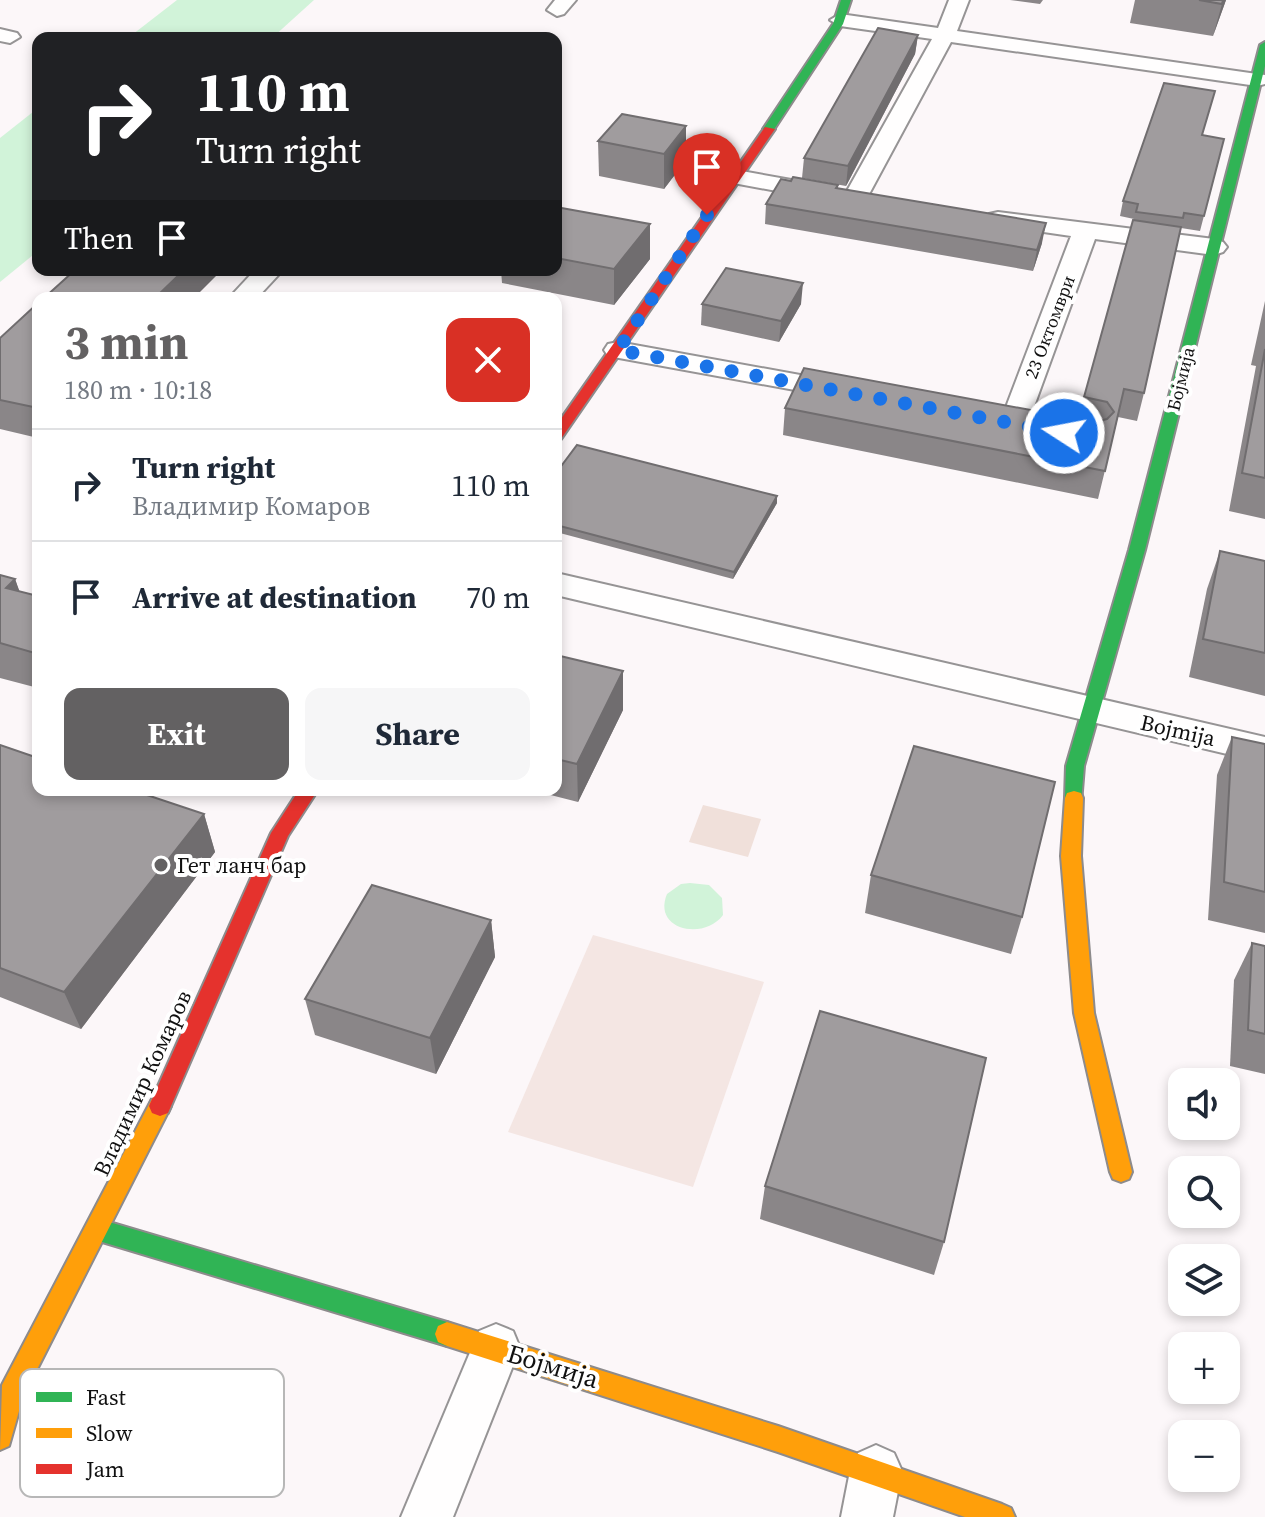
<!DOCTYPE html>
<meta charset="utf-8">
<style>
body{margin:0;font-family:"Source Serif 4",serif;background:#f6f6f7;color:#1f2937;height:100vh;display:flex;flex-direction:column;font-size:30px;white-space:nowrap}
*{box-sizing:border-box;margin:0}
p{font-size:26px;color:#747a83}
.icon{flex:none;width:44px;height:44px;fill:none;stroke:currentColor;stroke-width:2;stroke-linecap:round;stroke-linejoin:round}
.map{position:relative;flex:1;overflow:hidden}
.sheet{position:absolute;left:32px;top:292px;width:530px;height:504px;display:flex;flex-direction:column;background:#fff;border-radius:16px;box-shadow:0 4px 12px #0003}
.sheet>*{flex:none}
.top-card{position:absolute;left:32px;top:32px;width:530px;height:244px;border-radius:16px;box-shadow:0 4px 12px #0003;background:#202124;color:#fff;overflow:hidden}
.buttons{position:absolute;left:1168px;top:1068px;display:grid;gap:16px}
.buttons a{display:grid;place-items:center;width:72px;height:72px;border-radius:16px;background:#fff;box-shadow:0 4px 12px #0003;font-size:40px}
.pin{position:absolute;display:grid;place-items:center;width:68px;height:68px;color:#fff;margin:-82px -34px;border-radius:50% 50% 50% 0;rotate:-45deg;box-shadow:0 0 8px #0007}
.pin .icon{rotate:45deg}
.me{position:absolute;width:88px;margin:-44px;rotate:281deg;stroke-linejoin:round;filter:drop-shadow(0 0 6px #0008)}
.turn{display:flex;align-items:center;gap:28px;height:168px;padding:0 32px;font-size:36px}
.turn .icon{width:104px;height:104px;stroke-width:2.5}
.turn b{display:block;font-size:56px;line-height:68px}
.then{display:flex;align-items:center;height:76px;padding:0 32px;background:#0003;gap:16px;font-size:30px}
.round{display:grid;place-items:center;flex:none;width:84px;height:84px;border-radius:16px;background:#f6f6f7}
.overview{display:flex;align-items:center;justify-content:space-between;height:136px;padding:0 32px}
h1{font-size:48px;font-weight:700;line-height:60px;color:#636162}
.button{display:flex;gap:16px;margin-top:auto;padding:16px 32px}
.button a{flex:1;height:92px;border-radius:16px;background:#636162;color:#fff;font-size:32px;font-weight:700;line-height:92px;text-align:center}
.button a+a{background:#f6f6f7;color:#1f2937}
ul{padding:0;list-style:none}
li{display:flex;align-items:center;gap:24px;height:112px;padding:0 32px;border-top:2px solid #e0e1e3}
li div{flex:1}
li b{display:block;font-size:30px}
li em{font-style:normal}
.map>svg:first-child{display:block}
.green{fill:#f0e0da}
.pitch{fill:#f4e6e3}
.water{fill:#d1f3d9}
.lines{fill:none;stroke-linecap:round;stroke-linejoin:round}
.street-casing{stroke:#969495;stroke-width:4}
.fast-casing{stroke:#8d8b8c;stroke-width:4}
.slow-casing{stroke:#8d8b8c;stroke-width:4}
.jam-casing{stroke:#8d8b8c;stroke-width:4}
.street{fill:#fffefe;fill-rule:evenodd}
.fast{fill:#30b455;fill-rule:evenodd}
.slow{fill:#ff9f0a;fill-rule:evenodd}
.jam{fill:#e5322d;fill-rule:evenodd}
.wall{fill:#8a8688}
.shaded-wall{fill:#706d6f}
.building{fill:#a09c9e;stroke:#706d6f;stroke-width:2}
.route{stroke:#1a73e8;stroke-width:14;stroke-dasharray:0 25.2}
.poi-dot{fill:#636162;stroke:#fff;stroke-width:3}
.labels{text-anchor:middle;stroke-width:8;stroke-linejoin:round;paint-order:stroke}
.far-street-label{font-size:18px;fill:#101010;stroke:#fff}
.street-label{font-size:22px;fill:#101010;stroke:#fff}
.poi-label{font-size:22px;fill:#101010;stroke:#fff;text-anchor:start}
.near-street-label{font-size:26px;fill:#101010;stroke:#fff}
.key{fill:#fff;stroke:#b7b7b7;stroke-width:2}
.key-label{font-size:22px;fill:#101010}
</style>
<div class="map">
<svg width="1265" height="1517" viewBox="0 0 1265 1517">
<rect width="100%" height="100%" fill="#fcf7f9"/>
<path class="green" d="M703,805L761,819L748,857L689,842Z"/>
<path class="pitch" d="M593,935L764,982L693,1187L508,1132Z"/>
<g class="water">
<path d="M177,0H314L272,38H128Z"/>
<path d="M38,108V251L0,282V138Z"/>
<path d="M690,883L709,885L722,898L723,915C704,941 652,930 667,894L681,884Z"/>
</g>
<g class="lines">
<defs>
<g id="street">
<path d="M555,0H576L564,14L557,16L547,10Z"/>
<path d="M949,0H969L957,31L1257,74L1265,75V84L1257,86L951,42L867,198L864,203H846L843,198L932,39L840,26L830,20L840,14L938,28Z"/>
<path d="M0,29L17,33L20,37L10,43L0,41Z"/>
<path d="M736,170L825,186L833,188L837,193L833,198L825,200L728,182L724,177L728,172Z"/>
<path d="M998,212L1214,239L1223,242L1227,247L1223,252L1214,255L1095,239L1028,423L1024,429L1014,432L1004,429L1000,423L1071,236L989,224L986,219L989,214Z"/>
<path d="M255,270H283L257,298H229Z"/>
<path d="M618,342L844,383L854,385L858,391L854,397L844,399L608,356L604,350L608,344Z"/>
<path d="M556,573L1265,737V763L556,595Z"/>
<path d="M496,1324L513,1331L520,1348L453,1517H401L479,1331Z"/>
<path d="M876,1445L894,1453L902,1471L893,1517H841L850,1471L858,1453Z"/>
</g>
<g id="fast">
<path d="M841,0H851L843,24L773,131H765L763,129L833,24Z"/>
<path d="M1265,42V66L1145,550L1084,766L1081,803H1067L1065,798L1066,766L1129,550L1260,45Z"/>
<path d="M99,1219L447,1322L456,1326L459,1334L456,1342L447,1346L99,1241L91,1238L88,1230L91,1222Z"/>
</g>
<g id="slow">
<path d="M1074,791L1081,793L1083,798L1081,856L1094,1013L1132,1172L1129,1179L1121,1182L1113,1179L1110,1172L1074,1013L1061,856L1065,798L1067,793Z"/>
<path d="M160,1096L168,1099L171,1106L23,1397L9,1446L0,1450L2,1385L152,1099Z"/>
<path d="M447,1322L778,1426L1002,1504L1011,1508L1015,1517H965L778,1452L447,1346L438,1342L435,1334L438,1326Z"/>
</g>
<g id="jam">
<path d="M765,127L775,129L561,439L556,440V426Z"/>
<path d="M299,790H318L288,836L168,1113L160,1116L152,1113L149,1106L271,833Z"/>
</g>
</defs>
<use href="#street" class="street-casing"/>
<use href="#fast" class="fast-casing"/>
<use href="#slow" class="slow-casing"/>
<use href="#jam" class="jam-casing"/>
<use href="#street" class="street"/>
<use href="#fast" class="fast"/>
<use href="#slow" class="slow"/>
<use href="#jam" class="jam"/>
</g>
<g class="wall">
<path d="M1010,0H1043L1040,4Z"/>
<path d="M1135,0H1226L1213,36L1130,23Z"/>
<path d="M918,35L915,54L846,186L802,178L804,158Z"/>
<path d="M686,126V160L664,189L599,176L598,141Z"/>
<path d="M1202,135L1224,139L1200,231L1181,228L1144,393L1137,421L1118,417L1098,499L783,435L785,408L1079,419L1134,219L1120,216L1123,201Z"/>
<path d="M791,181L838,185V188L1042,243L1033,271L765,224L766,204Z"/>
<path d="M556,207L650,259L614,305L502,283L501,270H556Z"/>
<path d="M1265,301V519L1229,511L1256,366L1251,365Z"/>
<path d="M38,303V438L0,429V338Z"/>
<path d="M702,304H801L779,342L701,325Z"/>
<path d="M556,473L777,503L733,579L556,532Z"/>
<path d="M1220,551L1265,561V696L1189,677L1207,589Z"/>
<path d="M0,575L15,579L19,591L38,596V688L0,678Z"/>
<path d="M556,655L623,671V710L578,802L531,790H556Z"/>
<path d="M1232,737L1265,744V933L1208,920L1217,775Z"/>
<path d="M0,745L204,814L215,852L81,1029L0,997Z"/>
<path d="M871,875L1022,917L1011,954L865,913Z"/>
<path d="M491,920L495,957L436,1074L315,1035L305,999Z"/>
<path d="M1252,943L1265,946V1074L1230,1066L1234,980Z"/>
<path d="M765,1186L944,1242L934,1275L760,1219Z"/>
</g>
<g class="shaded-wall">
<path d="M1223,0H1226L1213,36L1222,4Z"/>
<path d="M918,35L915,54L846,186L848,166Z"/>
<path d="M686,126V160L664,189V154Z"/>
<path d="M1046,223L1042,243L1033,271L1037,250Z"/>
<path d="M650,224V259L614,305V269Z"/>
<path d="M184,270H222L194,298H155Z"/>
<path d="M803,283L801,304L779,342L781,321Z"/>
<path d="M777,496V503L733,579L734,572Z"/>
<path d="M15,579L29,617L6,588Z"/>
<path d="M623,671V710L578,802L577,764Z"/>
<path d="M204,814L215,852L81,1029L64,992Z"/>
<path d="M491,920L495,957L436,1074L430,1038Z"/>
</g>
<g class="building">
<path d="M1199,0H1223L1222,4Z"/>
<path d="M878,28L918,35L848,166L804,158Z"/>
<path d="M1164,83L1215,91L1202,135L1224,139L1204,216L1184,213L1183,218L1136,212L1138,204L1123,201Z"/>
<path d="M622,114L686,126L664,154L598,141Z"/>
<path d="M793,177L838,185L836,188L1046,223L1037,250L766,204L781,179L791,181Z"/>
<path d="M556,207L650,224L614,269L556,258Z"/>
<path d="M1133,220L1181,227L1144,393L1124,389L1105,471L785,408L804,368L1095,422L1107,419L1114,412L1107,402L1084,397Z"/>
<path d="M726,268L803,283L781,321L702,304Z"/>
<path d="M75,270H184L155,298H44Z"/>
<path d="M38,303V408L0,400V338Z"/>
<path d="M1265,349V478L1242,473Z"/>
<path d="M577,445L777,496L734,572L556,525V473Z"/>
<path d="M1220,551L1265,561V653L1203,639Z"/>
<path d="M0,575L15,579L6,588L38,596V654L0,643Z"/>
<path d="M556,655L623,671L577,764L556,759Z"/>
<path d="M1232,737L1265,744V892L1224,882Z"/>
<path d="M0,745L38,758V790H132L204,814L64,992L0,968Z"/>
<path d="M914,746L1055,782L1022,917L871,875Z"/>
<path d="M372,885L491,920L430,1038L305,999Z"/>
<path d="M1252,943L1265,946V1034L1248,1030Z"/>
<path d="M820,1011L986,1058L944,1242L765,1186Z"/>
</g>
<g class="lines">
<path class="route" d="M707,215L618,350L1064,433"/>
</g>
<circle class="poi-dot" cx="161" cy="865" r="8"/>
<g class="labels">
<g class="far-street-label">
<text transform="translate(1050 327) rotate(-69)" y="6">23 Октомври</text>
<text transform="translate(1181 379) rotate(-76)" y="6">Бојмија</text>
</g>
<g class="street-label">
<text transform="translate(1178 730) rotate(13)" y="8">Bojmija</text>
<text transform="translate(142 1083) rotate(-65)" y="8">Владимир Комаров</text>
</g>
<g class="poi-label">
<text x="177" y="873">Гет ланч бар</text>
</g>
<g class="near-street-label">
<text transform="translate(553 1366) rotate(17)" y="9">Бојмија</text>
</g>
</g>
<rect x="20" y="1369" width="264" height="128" rx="12" class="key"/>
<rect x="36" y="1392" width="36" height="10" fill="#30b455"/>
<rect x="36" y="1428" width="36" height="10" fill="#ff9f0a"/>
<rect x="36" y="1464" width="36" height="10" fill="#e5322d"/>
<g class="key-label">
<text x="86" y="1405">Fast</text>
<text x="86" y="1441">Slow</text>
<text x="86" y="1477">Jam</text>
</g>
</svg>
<div class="buttons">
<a><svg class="icon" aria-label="sound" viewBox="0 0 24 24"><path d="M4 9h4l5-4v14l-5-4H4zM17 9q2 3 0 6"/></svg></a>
<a><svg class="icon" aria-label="search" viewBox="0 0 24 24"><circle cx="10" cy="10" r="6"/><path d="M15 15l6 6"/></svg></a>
<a><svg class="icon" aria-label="layers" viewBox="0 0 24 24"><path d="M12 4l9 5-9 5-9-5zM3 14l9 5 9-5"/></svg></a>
<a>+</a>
<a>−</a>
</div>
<div class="pin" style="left:707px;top:215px;background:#d93025"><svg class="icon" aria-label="arrive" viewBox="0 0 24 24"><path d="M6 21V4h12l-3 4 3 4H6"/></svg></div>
<svg class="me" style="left:1064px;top:433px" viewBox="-20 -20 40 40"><circle r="17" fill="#1a73e8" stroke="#fff" stroke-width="3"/><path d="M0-11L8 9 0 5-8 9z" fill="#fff"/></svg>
<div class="top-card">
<div class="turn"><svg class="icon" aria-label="right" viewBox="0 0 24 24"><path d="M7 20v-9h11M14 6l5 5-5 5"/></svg><div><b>110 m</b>Turn right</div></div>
<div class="then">Then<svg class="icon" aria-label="arrive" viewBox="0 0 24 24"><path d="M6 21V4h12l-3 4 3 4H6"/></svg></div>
</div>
<section class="sheet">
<div class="overview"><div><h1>3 min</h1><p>180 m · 10:18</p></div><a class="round" style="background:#d93025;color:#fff"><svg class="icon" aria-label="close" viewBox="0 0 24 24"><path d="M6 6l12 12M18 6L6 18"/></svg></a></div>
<ul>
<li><svg class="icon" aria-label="right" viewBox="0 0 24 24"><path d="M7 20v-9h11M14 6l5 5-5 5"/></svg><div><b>Turn right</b><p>Владимир Комаров</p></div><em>110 m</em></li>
<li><svg class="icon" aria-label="arrive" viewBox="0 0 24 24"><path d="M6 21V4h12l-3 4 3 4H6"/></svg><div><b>Arrive at destination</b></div><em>70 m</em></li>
</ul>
<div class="button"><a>Exit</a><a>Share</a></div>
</section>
</div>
